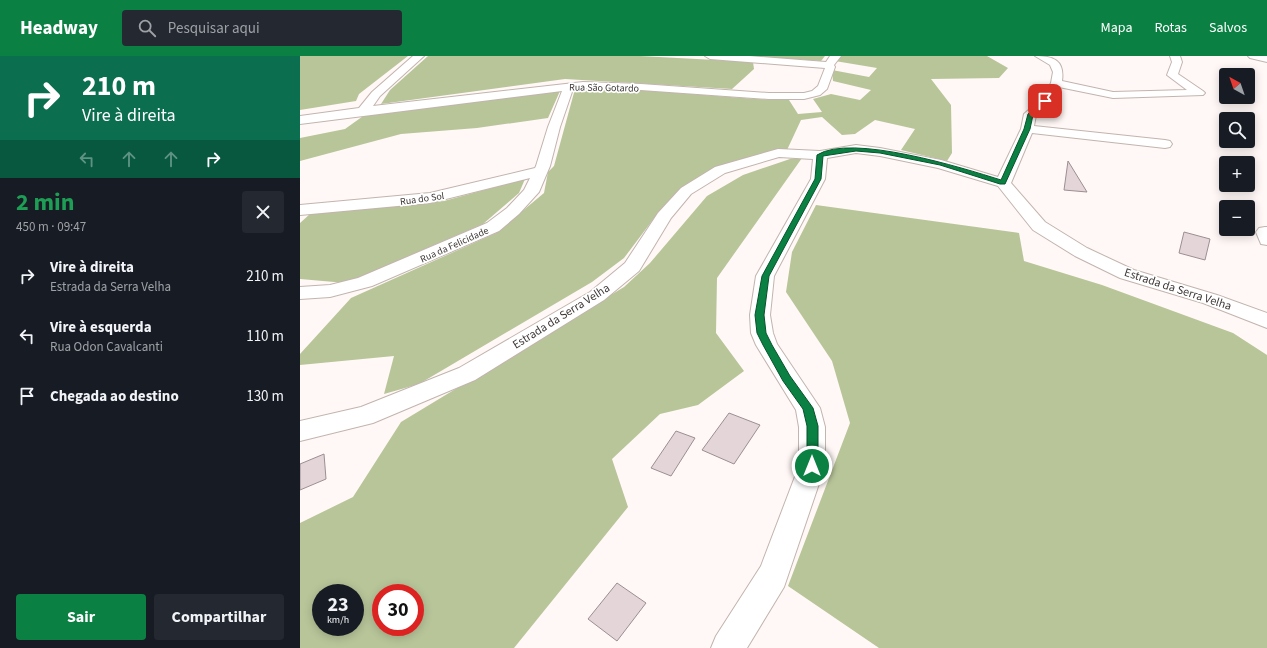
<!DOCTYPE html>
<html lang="pt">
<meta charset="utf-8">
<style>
body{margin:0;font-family:"Source Sans 3",sans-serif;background:#242831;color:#f1f3f6;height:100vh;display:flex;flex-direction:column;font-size:15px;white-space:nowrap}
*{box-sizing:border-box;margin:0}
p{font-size:13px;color:#9ea1a6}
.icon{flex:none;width:22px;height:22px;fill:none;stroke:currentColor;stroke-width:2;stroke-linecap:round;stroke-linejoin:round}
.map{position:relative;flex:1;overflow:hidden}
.drawer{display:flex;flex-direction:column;background:#171b24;width:300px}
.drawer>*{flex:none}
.guide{background:#0b6e4f;color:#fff;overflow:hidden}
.needle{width:26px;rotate:320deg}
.buttons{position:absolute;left:919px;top:12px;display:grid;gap:8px}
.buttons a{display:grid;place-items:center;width:36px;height:36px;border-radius:4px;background:#171b24;box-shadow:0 2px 10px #0003;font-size:20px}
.speed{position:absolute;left:12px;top:528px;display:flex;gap:8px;font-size:20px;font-weight:700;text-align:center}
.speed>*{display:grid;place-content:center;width:52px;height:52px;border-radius:50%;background:#171b24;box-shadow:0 2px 10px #0003;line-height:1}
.speed small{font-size:10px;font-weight:400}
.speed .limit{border:6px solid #d22;background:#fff;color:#111}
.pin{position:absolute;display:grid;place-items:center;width:34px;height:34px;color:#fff;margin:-17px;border-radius:8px;box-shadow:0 2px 6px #0006}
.me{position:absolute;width:44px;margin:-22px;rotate:0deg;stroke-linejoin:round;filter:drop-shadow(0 0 3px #0008)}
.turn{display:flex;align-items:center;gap:14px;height:84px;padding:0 16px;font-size:18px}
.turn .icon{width:52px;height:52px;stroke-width:2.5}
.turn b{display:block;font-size:28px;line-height:34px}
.lanes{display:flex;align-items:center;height:38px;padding:0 16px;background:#0003;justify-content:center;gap:20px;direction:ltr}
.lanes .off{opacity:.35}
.round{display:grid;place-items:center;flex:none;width:42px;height:42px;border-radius:4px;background:#242831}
.overview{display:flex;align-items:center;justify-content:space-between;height:68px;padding:0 16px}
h1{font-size:24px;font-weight:700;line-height:30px;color:#1e9e55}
.cta{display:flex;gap:8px;margin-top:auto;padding:8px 16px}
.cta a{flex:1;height:46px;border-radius:4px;background:#0b8043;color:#fff;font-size:16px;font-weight:700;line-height:46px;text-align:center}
.cta a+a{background:#242831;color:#f1f3f6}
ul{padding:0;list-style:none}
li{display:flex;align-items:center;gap:12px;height:60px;padding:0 16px}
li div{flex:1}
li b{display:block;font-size:15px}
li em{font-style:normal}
header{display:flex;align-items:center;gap:24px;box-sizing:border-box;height:56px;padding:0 20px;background:#0b8043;color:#fff}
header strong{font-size:19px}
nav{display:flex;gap:22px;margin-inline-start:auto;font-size:14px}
.search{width:280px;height:36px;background:#242831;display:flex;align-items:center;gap:10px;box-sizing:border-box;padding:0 14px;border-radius:4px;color:#9ea1a6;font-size:15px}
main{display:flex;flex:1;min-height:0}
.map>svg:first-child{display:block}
.forest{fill:#b8c599;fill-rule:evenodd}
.building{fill:#e4d5d9;stroke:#9c8e92}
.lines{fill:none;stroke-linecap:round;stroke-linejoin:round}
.minor-casing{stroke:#c2b4ae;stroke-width:2}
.minor{fill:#fff;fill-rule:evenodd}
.route{fill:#0b8043;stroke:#07532c}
.labels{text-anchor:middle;stroke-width:3.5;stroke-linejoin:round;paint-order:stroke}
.far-street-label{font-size:10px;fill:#3f3937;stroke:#fff}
.street-label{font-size:12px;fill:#3f3937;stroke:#fff}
</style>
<header>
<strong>Headway</strong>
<div class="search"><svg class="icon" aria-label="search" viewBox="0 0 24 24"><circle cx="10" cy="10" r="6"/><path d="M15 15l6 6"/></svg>Pesquisar aqui</div>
<nav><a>Mapa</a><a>Rotas</a><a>Salvos</a></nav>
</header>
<main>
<section class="drawer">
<div class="guide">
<div class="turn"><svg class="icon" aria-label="right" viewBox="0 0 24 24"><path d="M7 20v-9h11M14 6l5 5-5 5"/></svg><div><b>210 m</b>Vire à direita</div></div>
<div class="lanes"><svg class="icon off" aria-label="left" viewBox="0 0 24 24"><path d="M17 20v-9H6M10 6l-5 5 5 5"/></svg><svg class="icon off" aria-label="ahead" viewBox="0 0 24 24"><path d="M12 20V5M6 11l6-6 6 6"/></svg><svg class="icon off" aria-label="ahead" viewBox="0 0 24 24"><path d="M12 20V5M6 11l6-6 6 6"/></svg><svg class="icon" aria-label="right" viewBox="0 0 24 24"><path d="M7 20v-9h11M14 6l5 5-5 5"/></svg></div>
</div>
<div class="overview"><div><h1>2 min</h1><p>450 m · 09:47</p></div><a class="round"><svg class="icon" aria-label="close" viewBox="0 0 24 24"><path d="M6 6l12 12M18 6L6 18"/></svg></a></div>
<ul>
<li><svg class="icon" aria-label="right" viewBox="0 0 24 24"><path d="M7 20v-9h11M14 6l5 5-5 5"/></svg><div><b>Vire à direita</b><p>Estrada da Serra Velha</p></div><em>210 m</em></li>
<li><svg class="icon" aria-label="left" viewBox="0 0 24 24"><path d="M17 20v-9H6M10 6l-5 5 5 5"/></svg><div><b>Vire à esquerda</b><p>Rua Odon Cavalcanti</p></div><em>110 m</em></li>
<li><svg class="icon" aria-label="arrive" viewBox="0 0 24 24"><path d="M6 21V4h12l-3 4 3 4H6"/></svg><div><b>Chegada ao destino</b></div><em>130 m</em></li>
</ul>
<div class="cta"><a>Sair</a><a>Compartilhar</a></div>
</section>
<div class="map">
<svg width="967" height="592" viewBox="0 0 967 592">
<rect width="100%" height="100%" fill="#fff8f6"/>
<g class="forest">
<path d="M0,0H108L59,38L56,45L0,54Z"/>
<path d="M128,0H340L453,6L454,13L432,33L265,23L81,48L90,34Z"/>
<path d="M452,0H525L521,5Z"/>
<path d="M541,0H687L708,12L699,22L631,23L651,49L652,97L647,105L601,94L615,73L575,64L555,78L542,79L522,61L501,64L487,94L379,134L355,161L324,202L292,226L119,328L84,338L94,300L0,309V298L51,242L196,177L244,137L248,116L254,110L275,33L339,34L456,43L489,44L498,58L522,56L513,43L531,38L560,44L571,34L533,25L532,14L569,21L577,12L535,5Z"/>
<path d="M260,35L248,62L177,72L101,78L0,105V82L45,73L66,58Z"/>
<path d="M502,102L417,222L416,277L444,315L398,349L360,358L312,403L328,451L214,592H0V467L53,441L101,366L324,231L350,207L407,140L443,119L490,103ZM21,537H55V571H21ZM81,537H115V571H81Z"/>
<path d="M225,123L219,137L183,168L46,227L0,223V167L10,158L144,145Z"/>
<path d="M516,149L719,177L724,205L802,229L933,277L967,299V592H579L488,530L550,367L532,305L486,236L492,196Z"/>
</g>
<g class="building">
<path d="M768,105L787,136L764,134Z"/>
<path d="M884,176L910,183L905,204L879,197Z"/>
<path d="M429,357L460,369L434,408L402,394Z"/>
<path d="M376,375L395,382L371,420L351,412Z"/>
<path d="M24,398L26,423L0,434V408Z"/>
<path d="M317,527L346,547L317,585L288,563Z"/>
</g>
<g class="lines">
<defs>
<g id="minor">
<path d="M113,0H124L80,40L73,50L283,26L341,28L469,37H504L512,35L518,30L525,12L410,3L405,0H449L526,6L530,0H541L534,9L535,11L527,33L520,39L504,43H469L341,34L283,32L273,33L260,71L250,110L239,136L219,158L199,175L72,230L30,241L0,243V231L30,229L58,222L187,167L207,152L224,134L230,122L130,147L0,159V149L130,137L235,112L236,110L248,71L262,35L0,68V60L59,52L72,36Z"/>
<path d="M735,0C753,0 765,4 762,25L813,36L887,34L867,19L872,6L870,0H880L882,6L878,18L903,35L905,37L903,39L813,42L759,31L749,47L736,59L734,70L865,84L870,85L872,88L870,91L865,92L732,77L711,127L745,166L787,192L834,214L917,239L967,257V272L903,247L820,222L775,200L733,174L698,130L638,112L580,100L556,97L527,102L525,123L474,220L470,259L473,277L477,288L520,352L525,371V410L484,531L447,592H411L416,580L461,510L499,410V371L496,354L456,289L451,277L450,259L456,220L511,123L513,103L479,101L425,117L391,138L371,162L339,215L304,244L175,324L73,367L0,385V365L61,351L159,312L290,236L325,207L358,157L381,132L415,111L478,93L520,95L556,89L580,92L641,104L698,121L721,73L724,58L741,43L751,27L753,16L750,9Z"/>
<path d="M948,0H967V6L950,2Z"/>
<path d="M965,171H967V189L961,188L956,176L959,172Z"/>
</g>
</defs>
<use href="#minor" class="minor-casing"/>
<use href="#minor" class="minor"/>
</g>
<path class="route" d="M743,44L747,45L733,59L730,73L705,128H700L640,109L580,97L556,95L523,100L521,123L469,220L464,259L466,277L472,289L490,320L513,352L518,370V410L516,414L512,415L508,414L507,410V370L503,353L483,325L463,289L457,277L455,259L462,220L515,123L517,99C551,77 663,112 701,124L724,73L728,58Z"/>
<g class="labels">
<g class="far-street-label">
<text transform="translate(304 31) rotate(1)" y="4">Rua São Gotardo</text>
<text transform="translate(122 142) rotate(-8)" y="4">Rua do Sol</text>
<text transform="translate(154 188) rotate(-24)" y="4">Rua da Felicidade</text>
</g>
<g class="street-label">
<text transform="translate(878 233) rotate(18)" y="4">Estrada da Serra Velha</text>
<text transform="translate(261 260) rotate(-32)" y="4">Estrada da Serra Velha</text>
</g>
</g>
</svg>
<div class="buttons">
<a><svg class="needle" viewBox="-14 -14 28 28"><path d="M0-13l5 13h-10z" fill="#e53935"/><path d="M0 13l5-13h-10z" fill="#9ea1a6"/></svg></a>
<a><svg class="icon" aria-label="search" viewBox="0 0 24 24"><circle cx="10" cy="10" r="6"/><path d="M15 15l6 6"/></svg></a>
<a>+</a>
<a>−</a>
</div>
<div class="speed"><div>23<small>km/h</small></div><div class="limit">30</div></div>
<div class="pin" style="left:745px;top:45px;background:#d93025"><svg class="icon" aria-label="arrive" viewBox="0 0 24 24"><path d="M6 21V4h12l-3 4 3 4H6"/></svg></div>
<svg class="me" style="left:512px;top:410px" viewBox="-20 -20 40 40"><circle r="17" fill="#0b8043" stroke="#fff" stroke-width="3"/><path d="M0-11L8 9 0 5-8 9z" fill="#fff"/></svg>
</div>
</main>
